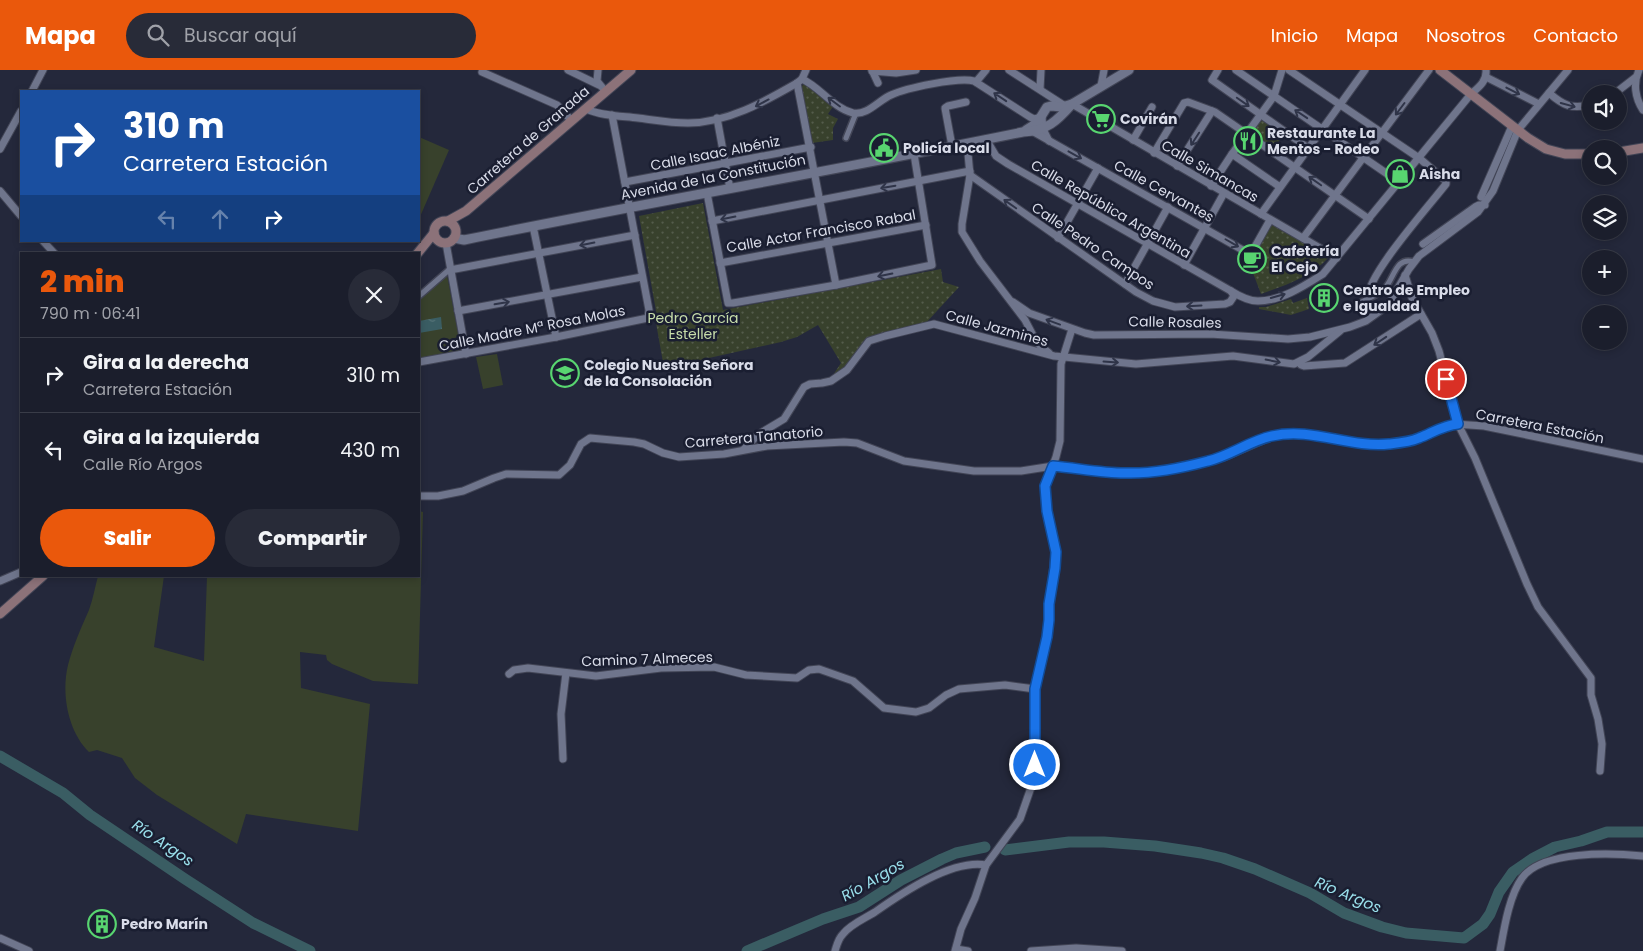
<!DOCTYPE html>
<html lang="es">
<meta charset="utf-8">
<style>
body{margin:0;font-family:Poppins,sans-serif;background:#282b38;color:#f1f3f6;height:100vh;display:flex;flex-direction:column;font-size:19px;white-space:nowrap}
*{box-sizing:border-box;margin:0}
p{font-size:16px;color:#a0a2a9}
.icon{flex:none;width:28px;height:28px;fill:none;stroke:currentColor;stroke-width:2;stroke-linecap:round;stroke-linejoin:round}
.map{position:relative;flex:1;overflow:hidden}
.details{position:absolute;left:20px;top:182px;width:400px;height:325px;display:flex;flex-direction:column;background:#1b1e2c;border-radius:0px;box-shadow:0 2px 8px #0003,0 0 0 1px #393c48}
.details>*{flex:none}
.guide{position:absolute;left:20px;top:20px;width:400px;height:152px;border-radius:0px;box-shadow:0 2px 8px #0003,0 0 0 1px #393c48;background:#1a4fa0;color:#fff;overflow:hidden}
.tools{position:absolute;left:1582px;top:15px;display:grid;gap:10px}
.tools a{display:grid;place-items:center;width:45px;height:45px;border-radius:50%;background:#1b1e2c;box-shadow:0 2px 8px #0003,0 0 0 1px #393c48;font-size:25px}
.pin{position:absolute;display:grid;place-items:center;width:42px;height:42px;color:#fff;margin:-21px;border:2px solid #fff;border-radius:50%;box-shadow:0 1px 5px #0007}
.me{position:absolute;width:55px;margin:-28px;rotate:0deg;stroke-linejoin:round;filter:drop-shadow(0 0 4px #0008)}
.turn{display:flex;align-items:center;gap:18px;height:105px;padding:0 20px;font-size:22px}
.turn .icon{width:65px;height:65px;stroke-width:2.5}
.turn b{display:block;font-size:35px;line-height:42px}
.lanes{display:flex;align-items:center;height:48px;padding:0 20px;background:#0003;justify-content:center;gap:25px;direction:ltr}
.lanes .off{opacity:.35}
.round{display:grid;place-items:center;flex:none;width:52px;height:52px;border-radius:26px;background:#282b38}
.summary{display:flex;align-items:center;justify-content:space-between;height:85px;padding:0 20px}
h1{font-size:30px;font-weight:800;line-height:38px;color:#ea580c}
.action{display:flex;gap:10px;margin-top:auto;padding:10px 20px}
.action a{flex:1;height:58px;border-radius:30px;background:#ea580c;color:#fff;font-size:20px;font-weight:800;line-height:58px;text-align:center}
.action a+a{background:#282b38;color:#f1f3f6}
ul{padding:0;list-style:none}
li{display:flex;align-items:center;gap:15px;height:75px;padding:0 20px;border-top:1px solid #393c48}
li div{flex:1}
li b{display:block;font-size:19px}
li em{font-style:normal}
header{display:flex;align-items:center;gap:30px;box-sizing:border-box;height:70px;padding:0 25px;background:#ea580c;color:#fff}
header strong{font-size:24px}
nav{display:flex;gap:28px;margin-inline-start:auto;font-size:18px}
.search{width:350px;height:45px;background:#282b38;display:flex;align-items:center;gap:12px;box-sizing:border-box;padding:0 18px;border-radius:28px;color:#a0a2a9;font-size:19px}
.map>svg:first-child{display:block}
.grass{fill:#38412c}
.park{fill:url(#park-dots)}
.water{fill:url(#water-ripples)}
.lines{fill:none;stroke-linecap:round;stroke-linejoin:round}
.river{stroke:#3a5d63;stroke-width:11}
.pedestrian-casing{stroke:#424556;stroke-width:8}
.minor-casing{stroke:#424556;stroke-width:9}
.tertiary-casing{stroke:#424556;stroke-width:11}
.secondary-casing{stroke:#424556;stroke-width:11}
.pedestrian{stroke:#6f758c;stroke-width:5}
.minor{stroke:#6f758c;stroke-width:7}
.tertiary{stroke:#6f758c;stroke-width:9}
.secondary{stroke:#8c7279;stroke-width:9}
.oneway{stroke:#2f3448}
.route-casing{stroke:#114b97;stroke-width:12}
.route{stroke:#1a73e8;stroke-width:9}
.labels{text-anchor:middle;stroke-width:5;stroke-linejoin:round;paint-order:stroke}
.poi-label{font-size:14px;font-weight:bold;fill:#d9dce9;stroke:#1a1e31;text-anchor:start}
.street-label{font-size:14px;fill:#d9dce9;stroke:#1a1e31}
.park-label{font-size:14px;fill:#c7ddaa;stroke:#1a1e31}
.water-label{font-size:15px;font-style:italic;fill:#9ae0ec;stroke:#1a1e31}
</style>
<header>
<strong>Mapa</strong>
<div class="search"><svg class="icon" aria-label="search" viewBox="0 0 24 24"><circle cx="10" cy="10" r="6"/><path d="M15 15l6 6"/></svg>Buscar aquí</div>
<nav><a>Inicio</a><a>Mapa</a><a>Nosotros</a><a>Contacto</a></nav>
</header>
<div class="map">
<svg width="1643" height="881" viewBox="0 0 1643 881">
<defs>
<pattern id="park-dots" width="8" height="8" patternUnits="userSpaceOnUse" patternTransform="scale(1.25)"><rect width="8" height="8" fill="#38412c"/><path d="M2 2h.1M6 6h.1" fill="none" stroke="#545c4b" stroke-width="1.8" stroke-linecap="round"/></pattern>
<pattern id="water-ripples" width="26" height="14" patternUnits="userSpaceOnUse" patternTransform="scale(1.25)"><rect width="26" height="14" fill="#3a5d63"/><path d="M2 4q2-2 4 0t4 0M15 11q2-2 4 0t4 0" fill="none" stroke="#567479"/></pattern>
</defs>
<rect width="100%" height="100%" fill="#24283b"/>
<g class="grass">
<path d="M419,67L449,80L419,149Z"/>
<path d="M447,205L462,284L419,292V229Z"/>
<path d="M497,284L503,315L483,319L476,287Z"/>
<path d="M419,441L423,442L418,614L373,611L332,594L327,590L326,585L300,582L301,618L370,634L358,761L246,744L237,774L157,725L135,708L122,688L97,680L89,682C68,661 61,624 68,595C73,576 81,558 89,540C93,529 95,517 98,506H164L154,577L204,591L207,506H419Z"/>
</g>
<g class="park">
<path d="M805,13L834,35L828,44L838,49L833,58V70L812,73L801,17Z"/>
<path d="M1260,49L1283,65L1274,79L1251,63Z"/>
<path d="M703,133L723,240L941,199L943,212L959,217L925,254L879,266L836,306L833,305L841,293L818,255L797,267L781,272L664,298L656,253L658,252L639,146Z"/>
<path d="M1271,154L1329,187C1311,207 1286,215 1261,224L1253,203L1259,193L1262,194L1264,191L1254,185Z"/>
<path d="M1307,228L1309,239L1291,245L1259,239V237H1266L1291,229L1293,233Z"/>
</g>
<path class="water" d="M441,247L442,259L419,263V251Z"/>
<g class="lines">
<g class="river">
<path d="M0,686L63,723L90,745L185,809L253,853L310,881"/>
<path d="M1005,780L1069,772H1104L1155,776L1201,783L1223,788L1255,799L1310,823L1344,843L1382,857L1406,863L1464,868L1483,854L1490,844L1499,822L1513,802L1532,789L1555,777L1581,771L1607,762H1643"/>
<path d="M747,881L823,849L859,837L901,810L942,789L956,783L985,777"/>
</g>
<defs>
<g id="pedestrian">
<path d="M846,68L856,43"/>
<path d="M419,226L450,199"/>
<path d="M1355,236C1363,230 1374,227 1382,221C1394,213 1394,185 1414,192"/>
</g>
<g id="minor">
<path d="M568,0L599,15"/>
<path d="M598,0L597,11L606,22"/>
<path d="M872,0L878,13"/>
<path d="M1009,0L1065,36"/>
<path d="M1218,0L1212,10L1308,78"/>
<path d="M1236,0L1399,112"/>
<path d="M1289,0L1419,88L1446,111V114C1429,136 1368,204 1368,227"/>
<path d="M1639,0C1633,13 1635,28 1643,40"/>
<path d="M872,1L896,3L916,0"/>
<path d="M482,2L557,35L572,51"/>
<path d="M1486,7L1539,34"/>
<path d="M802,9C820,17 833,38 853,43C867,46 879,30 891,25C906,18 958,7 974,11L1030,47L1034,49L1042,47L1043,59L1049,71"/>
<path d="M976,12L986,0"/>
<path d="M797,13L836,215"/>
<path d="M1101,16L1104,0"/>
<path d="M1040,19L1041,0"/>
<path d="M32,21L43,0"/>
<path d="M1549,23C1564,36 1571,39 1591,35"/>
<path d="M1614,24L1636,7"/>
<path d="M1072,34L1337,188"/>
<path d="M586,39C602,46 621,46 638,48C654,50 671,53 688,53C727,53 764,32 797,13L802,9L806,0"/>
<path d="M717,48L730,119"/>
<path d="M1032,61L1248,183L1252,182L1270,150"/>
<path d="M986,69L996,86L1008,94L1231,221C1239,226 1248,231 1258,231C1281,231 1304,216 1323,204L1471,24C1479,17 1487,11 1486,0"/>
<path d="M1133,70L1152,37"/>
<path d="M967,73L970,105L962,154V162L980,191L1025,250L1037,273L1049,283"/>
<path d="M952,76L945,38L948,36L966,32"/>
<path d="M0,79L21,41"/>
<path d="M1154,83L1184,33L1188,32L1215,42L1369,149"/>
<path d="M1232,84L1280,117"/>
<path d="M1177,96L1212,41"/>
<path d="M970,105L1136,222L1153,231L1175,237L1225,234L1230,232L1234,226L1231,221"/>
<path d="M625,112L811,77"/>
<path d="M1211,116L1232,84L1274,26L1282,0"/>
<path d="M0,121L21,146"/>
<path d="M707,123L728,233H733L836,215L932,195L914,84"/>
<path d="M1481,127L1512,56"/>
<path d="M1261,144L1365,0"/>
<path d="M712,151L970,101"/>
<path d="M533,156L556,267"/>
<path d="M1058,168L1098,98"/>
<path d="M1303,168L1429,0"/>
<path d="M43,171L55,184"/>
<path d="M446,173L466,284"/>
<path d="M1423,174L1475,137L1479,135H1485"/>
<path d="M720,193L926,155"/>
<path d="M1184,195L1224,123"/>
<path d="M450,200L635,165"/>
<path d="M1405,205L1412,228L1432,263L1439,281L1458,354L1475,388L1527,514L1538,537L1591,608V625L1598,649L1602,674L1600,701"/>
<path d="M1125,214L1168,137"/>
<path d="M1013,232L1029,243L1085,263L1094,265L1210,264L1288,269L1310,267L1350,257L1366,251L1387,236L1391,230L1409,199L1419,186L1478,142L1493,121L1518,60L1568,0"/>
<path d="M458,241L642,207"/>
<path d="M1301,291V295L1304,296L1345,293L1421,244"/>
<path d="M419,292L556,267L648,248L649,240L612,45"/>
<path d="M744,379L759,364L784,349L804,317L810,314L822,313L831,311L847,300L869,271L885,266L934,254L1054,286L1136,294L1233,286L1294,294L1308,287L1340,261"/>
<path d="M419,426H438L463,421L494,408L506,404L559,405L570,395L581,374L590,368L634,372L644,374L663,383L679,387L724,384L767,376L844,372L857,373L904,391L974,401H1021L1053,396L1125,403H1145L1207,392L1224,387L1270,367L1287,364H1303L1370,374L1387,375L1416,369L1442,357L1454,354L1484,356L1643,389"/>
<path d="M0,511L21,502"/>
<path d="M509,604L514,600L528,598L596,606L661,598L714,597L746,605L797,608L809,600L819,599L853,611L884,638L916,642L929,638L946,625L959,619L1005,615L1035,619"/>
<path d="M563,689L561,644L566,603"/>
<path d="M0,868L29,881"/>
<path d="M956,879L968,881"/>
<path d="M835,881C837,875 838,869 843,864C851,854 864,849 875,842C902,823 952,789 986,795"/>
<path d="M955,881L961,859L975,828L986,795L1020,749L1034,709L1035,619L1047,567L1055,482L1047,441L1045,416L1056,387L1060,371L1061,294L1072,259"/>
<path d="M1031,881L1076,878L1122,881"/>
<path d="M1500,881C1504,859 1509,826 1522,808C1542,780 1612,783 1643,786"/>
</g>
<g id="tertiary">
<path d="M1026,60L1037,53L1047,37L1051,36L1062,37L1072,34L1129,0"/>
<path d="M454,168L464,170C650,132 837,100 1023,62C1047,61 1057,51 1072,34"/>
</g>
<g id="secondary">
<path d="M1440,0L1528,68L1546,79L1565,84H1591"/>
<path d="M1619,82L1643,78"/>
<circle cx="445" cy="162" r="11"/>
<path d="M448,151L466,141L631,0"/>
<path d="M417,184L434,163"/>
<path d="M0,544L43,506"/>
</g>
</defs>
<use href="#pedestrian" class="pedestrian-casing"/>
<use href="#minor" class="minor-casing"/>
<use href="#tertiary" class="tertiary-casing"/>
<use href="#secondary" class="secondary-casing"/>
<use href="#pedestrian" class="pedestrian"/>
<use href="#minor" class="minor"/>
<use href="#tertiary" class="tertiary"/>
<use href="#secondary" class="secondary"/>
</g>
<defs><path id="oneway-shaft" d="M-6 0H5M1.5-3L5.5 0L1.5 3" fill="none" stroke-width="1.6" stroke-linecap="round" stroke-linejoin="round" transform="scale(1.25)"/></defs>
<g class="oneway">
<use href="#oneway-shaft" transform="translate(1513 21) rotate(27)"/>
<use href="#oneway-shaft" transform="translate(1000 27) rotate(-146)"/>
<use href="#oneway-shaft" transform="translate(834 32) rotate(-143)"/>
<use href="#oneway-shaft" transform="translate(1243 32) rotate(35)"/>
<use href="#oneway-shaft" transform="translate(762 33) rotate(152)"/>
<use href="#oneway-shaft" transform="translate(1568 35) rotate(15)"/>
<use href="#oneway-shaft" transform="translate(1400 39) rotate(127)"/>
<use href="#oneway-shaft" transform="translate(1301 44) rotate(-146)"/>
<use href="#oneway-shaft" transform="translate(1195 69) rotate(123)"/>
<use href="#oneway-shaft" transform="translate(1075 85) rotate(29)"/>
<use href="#oneway-shaft" transform="translate(1315 111) rotate(-145)"/>
<use href="#oneway-shaft" transform="translate(888 117) rotate(170)"/>
<use href="#oneway-shaft" transform="translate(1010 134) rotate(-145)"/>
<use href="#oneway-shaft" transform="translate(728 148) rotate(169)"/>
<use href="#oneway-shaft" transform="translate(1232 173) rotate(30)"/>
<use href="#oneway-shaft" transform="translate(587 174) rotate(169)"/>
<use href="#oneway-shaft" transform="translate(885 205) rotate(169)"/>
<use href="#oneway-shaft" transform="translate(1278 226) rotate(-16)"/>
<use href="#oneway-shaft" transform="translate(502 233) rotate(-10)"/>
<use href="#oneway-shaft" transform="translate(1194 236) rotate(177)"/>
<use href="#oneway-shaft" transform="translate(1053 252) rotate(-160)"/>
<use href="#oneway-shaft" transform="translate(1380 271) rotate(146)"/>
<use href="#oneway-shaft" transform="translate(1273 291) rotate(11)"/>
<use href="#oneway-shaft" transform="translate(1111 292) rotate(4)"/>
</g>
<g class="lines">
<defs>
<path id="route" d="M1035,695V619L1047,567L1049,550V534L1055,498L1056,482L1047,441L1045,416L1053,396C1077,398 1101,403 1125,403C1152,404 1182,398 1208,391C1230,386 1249,371 1272,366C1312,357 1349,378 1389,374C1399,373 1410,372 1419,368C1432,363 1444,355 1458,354L1446,309"/>
</defs>
<use href="#route" class="route-casing"/>
<use href="#route" class="route"/>
</g>
<defs>
<symbol id="supermarket-ring" viewBox="-11 -11 22 22"><circle r="9.5" fill="#1a1e31" stroke="#58d570" stroke-width="1.5"/><path d="M-6-5.5h2.5l.6 2H6L4.5 2H-2.5L-4.4-4H-6ZM-1.5 3.2a1.3 1.3 0 1 0 .1 0ZM3 3.2a1.3 1.3 0 1 0 .1 0Z" fill="#58d570"/></symbol>
<symbol id="restaurant-ring" viewBox="-11 -11 22 22"><circle r="9.5" fill="#1a1e31" stroke="#58d570" stroke-width="1.5"/><path d="M-5-6h1v4h1v-4h1v4h1v-4h1v5L-1.5 .5V6h-2V.5L-5-1ZM5-6V6H3V1.5H1.5Q1.5-4 5-6Z" fill="#58d570"/></symbol>
<symbol id="civic-ring" viewBox="-11 -11 22 22"><circle r="9.5" fill="#1a1e31" stroke="#58d570" stroke-width="1.5"/><path d="M-.6-6.5H3V-4.5H.6V-3L4-1V1h2V6H-6V1h2V-1L-.6-3ZM-1.2 2.5V6h2.4V2.5Z" fill="#58d570"/></symbol>
<symbol id="shop-ring" viewBox="-11 -11 22 22"><circle r="9.5" fill="#1a1e31" stroke="#58d570" stroke-width="1.5"/><path d="M-5-2.5h2.3a2.7 3.5 0 0 1 5.4 0H5L5.5 6h-11ZM-1.5-2.5h3a1.5 2.3 0 0 0-3 0Z" fill="#58d570"/></symbol>
<symbol id="cafe-ring" viewBox="-11 -11 22 22"><circle r="9.5" fill="#1a1e31" stroke="#58d570" stroke-width="1.5"/><path d="M-5.5-4.5H6V0H3Q3 3.5 0 3.5H-2.5Q-5.5 3.5-5.5 0ZM3-3.2v2h1.7v-2ZM-6 4.5H4V6H-6Z" fill="#58d570"/></symbol>
<symbol id="building-ring" viewBox="-11 -11 22 22"><circle r="9.5" fill="#1a1e31" stroke="#58d570" stroke-width="1.5"/><path d="M-4-6H4V6H1V3H-1V6H-4ZM-2.5-4.3h1.7v1.8h-1.7ZM.8-4.3h1.7v1.8H.8ZM-2.5-1h1.7V.8h-1.7ZM.8-1h1.7V.8H.8Z" fill="#58d570"/></symbol>
<symbol id="school-ring" viewBox="-11 -11 22 22"><circle r="9.5" fill="#1a1e31" stroke="#58d570" stroke-width="1.5"/><path d="M0-5L7-2L0 1L-7-2ZM-4 1L0 2.5L4 1V4Q0 6-4 4Z" fill="#58d570"/></symbol>
</defs>
<g fill-rule="evenodd">
<use href="#supermarket-ring" x="1085" y="33" width="32" height="32"/>
<use href="#restaurant-ring" x="1232" y="55" width="32" height="32"/>
<use href="#civic-ring" x="868" y="62" width="32" height="32"/>
<use href="#shop-ring" x="1384" y="88" width="32" height="32"/>
<use href="#cafe-ring" x="1236" y="173" width="32" height="32"/>
<use href="#building-ring" x="1308" y="212" width="32" height="32"/>
<use href="#school-ring" x="549" y="287" width="32" height="32"/>
<use href="#building-ring" x="86" y="838" width="32" height="32"/>
</g>
<g class="labels">
<g class="poi-label">
<text x="1120" y="54">Covirán</text>
<text x="1267" y="68">Restaurante La<tspan x="1267" dy="16">Mentos - Rodeo</tspan></text>
<text x="903" y="83">Policía local</text>
<text x="1419" y="109">Aisha</text>
<text x="1271" y="186">Cafetería<tspan x="1271" dy="16">El Cejo</tspan></text>
<text x="1343" y="225">Centro de Empleo<tspan x="1343" dy="16">e Igualdad</tspan></text>
<text x="584" y="300">Colegio Nuestra Señora<tspan x="584" dy="16">de la Consolación</tspan></text>
<text x="121" y="859">Pedro Marín</text>
</g>
<g class="street-label">
<text transform="translate(528 70) rotate(-41)" y="5">Carretera de Granada</text>
<text transform="translate(715 83) rotate(-11)" y="5">Calle Isaac Albéniz</text>
<text transform="translate(1210 101) rotate(30)" y="5">Calle Simancas</text>
<text transform="translate(713 107) rotate(-11)" y="5">Avenida de la Constitución</text>
<text transform="translate(1164 121) rotate(29)" y="5">Calle Cervantes</text>
<text transform="translate(1111 139) rotate(30)" y="5">Calle República Argentina</text>
<text transform="translate(821 161) rotate(-10)" y="5">Calle Actor Francisco Rabal</text>
<text transform="translate(1093 176) rotate(34)" y="5">Calle Pedro Campos</text>
<text transform="translate(1175 252) rotate(1)" y="5">Calle Rosales</text>
<text transform="translate(532 258) rotate(-11)" y="5">Calle Madre Mª Rosa Molas</text>
<text transform="translate(997 258) rotate(15)" y="5">Calle Jazmines</text>
<text transform="translate(1540 356) rotate(11)" y="5">Carretera Estación</text>
<text transform="translate(754 367) rotate(-5)" y="5">Carretera Tanatorio</text>
<text transform="translate(647 589) rotate(-2)" y="5">Camino 7 Almeces</text>
</g>
<g class="park-label">
<text x="693" y="253">Pedro García<tspan x="693" dy="16">Esteller</tspan></text>
</g>
<g class="water-label">
<text transform="translate(163 773) rotate(34)" y="5">Río Argos</text>
<text transform="translate(873 810) rotate(-30)" y="5">Río Argos</text>
<text transform="translate(1348 825) rotate(23)" y="5">Río Argos</text>
</g>
</g>
</svg>
<div class="tools">
<a><svg class="icon" aria-label="sound" viewBox="0 0 24 24"><path d="M4 9h4l5-4v14l-5-4H4zM17 9q2 3 0 6"/></svg></a>
<a><svg class="icon" aria-label="search" viewBox="0 0 24 24"><circle cx="10" cy="10" r="6"/><path d="M15 15l6 6"/></svg></a>
<a><svg class="icon" aria-label="layers" viewBox="0 0 24 24"><path d="M12 4l9 5-9 5-9-5zM3 14l9 5 9-5"/></svg></a>
<a>+</a>
<a>−</a>
</div>
<div class="pin" style="left:1446px;top:309px;background:#d93025"><svg class="icon" aria-label="arrive" viewBox="0 0 24 24"><path d="M6 21V4h12l-3 4 3 4H6"/></svg></div>
<svg class="me" style="left:1035px;top:695px" viewBox="-20 -20 40 40"><circle r="17" fill="#1a73e8" stroke="#fff" stroke-width="3"/><path d="M0-11L8 9 0 5-8 9z" fill="#fff"/></svg>
<div class="guide">
<div class="turn"><svg class="icon" aria-label="right" viewBox="0 0 24 24"><path d="M7 20v-9h11M14 6l5 5-5 5"/></svg><div><b>310 m</b>Carretera Estación</div></div>
<div class="lanes"><svg class="icon off" aria-label="left" viewBox="0 0 24 24"><path d="M17 20v-9H6M10 6l-5 5 5 5"/></svg><svg class="icon off" aria-label="ahead" viewBox="0 0 24 24"><path d="M12 20V5M6 11l6-6 6 6"/></svg><svg class="icon" aria-label="right" viewBox="0 0 24 24"><path d="M7 20v-9h11M14 6l5 5-5 5"/></svg></div>
</div>
<section class="details">
<div class="summary"><div><h1>2 min</h1><p>790 m · 06:41</p></div><a class="round"><svg class="icon" aria-label="close" viewBox="0 0 24 24"><path d="M6 6l12 12M18 6L6 18"/></svg></a></div>
<ul>
<li><svg class="icon" aria-label="right" viewBox="0 0 24 24"><path d="M7 20v-9h11M14 6l5 5-5 5"/></svg><div><b>Gira a la derecha</b><p>Carretera Estación</p></div><em>310 m</em></li>
<li><svg class="icon" aria-label="left" viewBox="0 0 24 24"><path d="M17 20v-9H6M10 6l-5 5 5 5"/></svg><div><b>Gira a la izquierda</b><p>Calle Río Argos</p></div><em>430 m</em></li>
</ul>
<div class="action"><a>Salir</a><a>Compartir</a></div>
</section>
</div>
